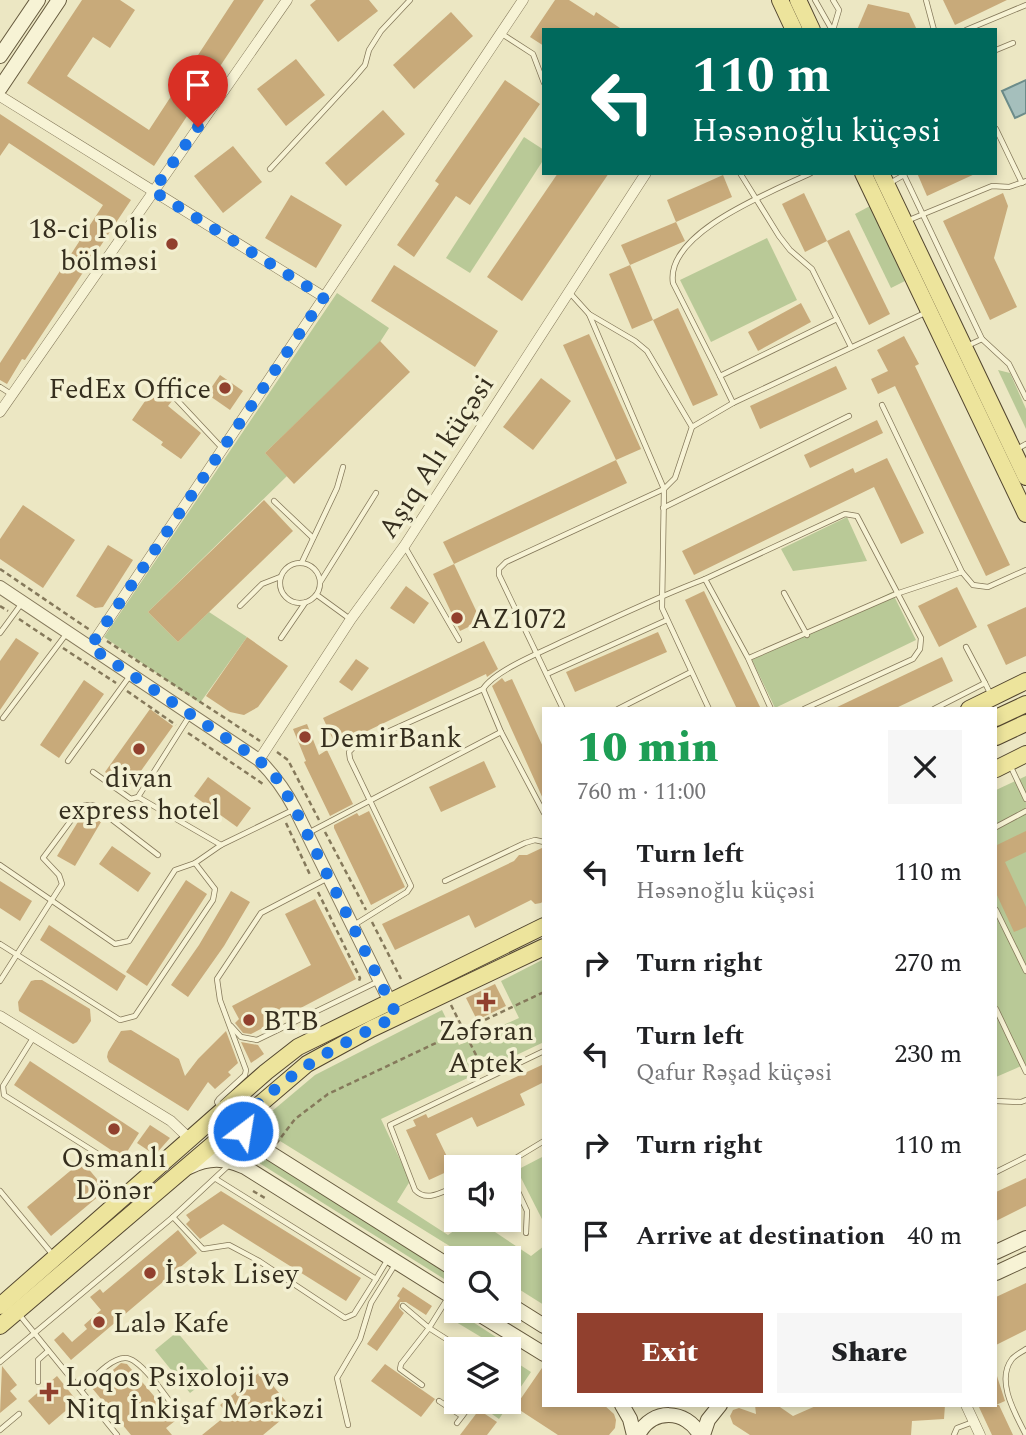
<!DOCTYPE html>
<meta charset="utf-8">
<style>
body{margin:0;font-family:Spectral,serif;background:#f6f6f6;color:#202124;height:100vh;display:flex;flex-direction:column;font-size:26px;white-space:nowrap}
*{box-sizing:border-box;margin:0}
p{font-size:23px;color:#757577}
.icon{flex:none;width:38px;height:38px;fill:none;stroke:currentColor;stroke-width:2;stroke-linecap:round;stroke-linejoin:round}
.map{position:relative;flex:1;overflow:hidden}
.drawer{position:absolute;left:542px;top:707px;width:455px;height:700px;display:flex;flex-direction:column;background:#fff;border-radius:0px;box-shadow:0 4px 10px #0003}
.drawer>*{flex:none}
.top-card{position:absolute;left:542px;top:28px;width:455px;height:147px;border-radius:0px;box-shadow:0 4px 10px #0003;background:#00695c;color:#fff;overflow:hidden}
.fabs{position:absolute;left:444px;top:1155px;display:grid;gap:14px}
.fabs a{display:grid;place-items:center;width:77px;height:77px;border-radius:0px;background:#fff;box-shadow:0 4px 10px #0003;font-size:35px}
.pin{position:absolute;display:grid;place-items:center;width:60px;height:60px;color:#fff;margin:-72px -30px;border-radius:50% 50% 50% 0;rotate:-45deg;box-shadow:0 0 7px #0007}
.pin .icon{rotate:45deg}
.me{position:absolute;width:77px;margin:-38px;rotate:31deg;stroke-linejoin:round;filter:drop-shadow(0 0 5px #0008)}
.turn{display:flex;align-items:center;gap:24px;height:147px;padding:0 35px;font-size:32px}
.turn .icon{width:91px;height:91px;stroke-width:2.5}
.turn b{display:block;font-size:49px;line-height:60px}
.round{display:grid;place-items:center;flex:none;width:74px;height:74px;border-radius:0px;background:#f6f6f6}
.summary{display:flex;align-items:center;justify-content:space-between;height:119px;padding:0 35px}
h1{font-size:42px;font-weight:800;line-height:52px;color:#1e9e55}
.action{display:flex;gap:14px;margin-top:auto;padding:14px 35px}
.action a{flex:1;height:80px;border-radius:0px;background:#91402e;color:#fff;font-size:28px;font-weight:800;line-height:80px;text-align:center}
.action a+a{background:#f6f6f6;color:#202124}
ul{padding:0;list-style:none}
li{display:flex;align-items:center;gap:21px;height:91px;padding:0 35px}
li div{flex:1}
li b{display:block;font-size:26px}
li em{font-style:normal}
.map>svg:first-child{display:block}
.green{fill:#b9c997}
.water{fill:#a5bfbc;stroke:#6c8c8a;stroke-width:2}
.building{fill:#c8aa7a}
.lines{fill:none;stroke-linecap:round;stroke-linejoin:round}
.service-casing{stroke:#85795b;stroke-width:6}
.minor-casing{stroke:#85795b;stroke-width:11}
.tertiary-casing{stroke:#85795b;stroke-width:14}
.secondary-casing{stroke:#665a3e;stroke-width:16}
.primary-casing{stroke:#53462f;stroke-width:18}
.path{stroke:#85795b;stroke-width:2.5;stroke-dasharray:5 3.5;stroke-linecap:butt}
.service{stroke:#f7f3d5;stroke-width:4.5}
.minor{stroke:#f7f3d5;stroke-width:10}
.tertiary{stroke:#f7f3d5;stroke-width:12}
.secondary{stroke:#f7f3d5;stroke-width:14}
.primary{stroke:#ede49c;stroke-width:16}
.route{stroke:#1a73e8;stroke-width:12;stroke-dasharray:0 21.6}
.poi-dot{fill:#91402e;stroke:#f3f0d2;stroke-width:2.5}
.labels{text-anchor:middle;stroke-width:7;stroke-linejoin:round;paint-order:stroke}
.poi-label{font-size:28px;fill:#352e1e;stroke:#f3f0d2;text-anchor:start}
.street-label{font-size:28px;fill:#352e1e;stroke:#f3f0d2}
</style>
<div class="map">
<svg width="1026" height="1435" viewBox="0 0 1026 1435">
<rect width="100%" height="100%" fill="#ece7c3"/>
<g class="green">
<path d="M524,137L544,150V159L470,273L446,258Z"/>
<path d="M870,206L905,281L891,288L855,214Z"/>
<path d="M767,238L797,300L711,342L680,280Z"/>
<path d="M337,293L389,328L380,342L265,453L287,476L148,612L178,642L209,612L247,637L200,703L104,637Z"/>
<path d="M998,370L1010,373L1026,409V429Z"/>
<path d="M847,517L867,561L793,571L781,549Z"/>
<path d="M892,592L916,640L775,708L752,660Z"/>
<path d="M1026,776V1064L996,1077V790Z"/>
<path d="M544,959V1042L381,1119L410,1181L397,1202L448,1235L469,1220H477L531,1256L544,1246V1305L509,1283V1258H469L259,1128L258,1123L315,1075L442,1010L459,1045L519,1018L501,981Z"/>
<path d="M260,1155L457,1279V1287L256,1161Z"/>
<path d="M544,1156V1223L517,1170Z"/>
<path d="M456,1311L502,1341L501,1349L446,1316Z"/>
<path d="M177,1332L213,1375L190,1393L155,1350Z"/>
<path d="M514,1361L531,1372L499,1419L482,1407L486,1402H509V1368Z"/>
</g>
<path class="water" d="M1026,80V113L1015,118L1002,91Z"/>
<g class="building">
<path d="M82,0H120L135,10L110,48L93,37L67,76L149,130L234,0H264L154,166L27,83Z"/>
<path d="M316,0H369L378,11L338,42L310,5Z"/>
<path d="M555,0H569L594,16L596,12L623,30H544V46L530,37Z"/>
<path d="M943,0H1007L955,25Z"/>
<path d="M868,4L909,13L917,30H857Z"/>
<path d="M451,12L473,36L414,89L393,65Z"/>
<path d="M296,59L325,95L286,126L257,89Z"/>
<path d="M505,80L540,104L470,205L456,196L414,257L397,245L439,184L435,181Z"/>
<path d="M383,110L405,134L346,186L325,163Z"/>
<path d="M0,114L131,200L25,360L22,359L7,384L0,380V363L103,205L9,143L0,156Z"/>
<path d="M233,146L262,182L223,213L194,176Z"/>
<path d="M558,173H609L522,301L487,277Z"/>
<path d="M917,173H977L927,196Z"/>
<path d="M723,175L732,197L676,222L667,200Z"/>
<path d="M804,193L827,241L805,252L782,204Z"/>
<path d="M1003,193L1008,206L994,258L1017,307L990,320L943,221Z"/>
<path d="M291,195L342,225L316,268L265,238Z"/>
<path d="M676,222L685,241L630,265L621,245Z"/>
<path d="M849,230L890,314L869,325L827,241Z"/>
<path d="M394,265L498,331L475,367L371,301Z"/>
<path d="M630,265L653,320L632,329L609,274Z"/>
<path d="M801,303L811,322L758,351L748,332Z"/>
<path d="M678,308L718,395L693,406L653,320Z"/>
<path d="M589,334L641,449L616,460L563,345Z"/>
<path d="M904,336L919,364L915,366L1010,565L986,576L895,386L878,394L871,379L888,371L877,350Z"/>
<path d="M380,341L410,372L294,484L265,453Z"/>
<path d="M836,366L847,389L760,429L750,406Z"/>
<path d="M220,375L243,391L230,410L207,394Z"/>
<path d="M541,378L571,401L533,450L503,427Z"/>
<path d="M154,388L172,401L168,406L201,433L181,459L161,445L163,442L132,420Z"/>
<path d="M877,420L883,433L810,468L804,455Z"/>
<path d="M887,458L924,533L901,544L874,487L694,575L682,551L853,468L855,473Z"/>
<path d="M616,460L627,483L454,564L443,542Z"/>
<path d="M264,500L293,531L178,642L148,612Z"/>
<path d="M23,505L75,540L43,588L0,559V539Z"/>
<path d="M108,545L133,560L103,607L95,608L76,596Z"/>
<path d="M454,564L481,621L460,631L433,574Z"/>
<path d="M406,586L429,603L414,624L390,608Z"/>
<path d="M957,587L977,627L939,647L918,606Z"/>
<path d="M704,591L761,709H737L685,600Z"/>
<path d="M1026,607V656L1006,665L987,625Z"/>
<path d="M658,632L667,652L575,692L566,672Z"/>
<path d="M247,637L288,666L258,707L244,715L230,712L206,696Z"/>
<path d="M16,638L39,653L0,710V661Z"/>
<path d="M484,641L498,669L487,677L486,674L336,746L323,718Z"/>
<path d="M942,657L953,681L894,709H833Z"/>
<path d="M356,659L369,668L352,691L339,682Z"/>
<path d="M502,678L505,682L512,679L544,749V801L492,686Z"/>
<path d="M84,680L104,694L59,758L40,745Z"/>
<path d="M150,709L173,726L128,789L105,772Z"/>
<path d="M307,724L319,755L327,750L353,804L330,816L304,762L306,761L293,729Z"/>
<path d="M484,761L496,787L441,812L429,787Z"/>
<path d="M208,777L251,808L237,827L194,796Z"/>
<path d="M369,811L405,887L371,905L334,828V825L357,813L359,816Z"/>
<path d="M84,812L101,822L75,866L57,856Z"/>
<path d="M1026,831V852L1005,862L1026,907V927L1014,932L996,893V844L997,845Z"/>
<path d="M112,846L151,873L138,892L99,864Z"/>
<path d="M544,847V900L541,903L535,904L531,900L475,928L469,915L395,950L382,924L514,861L519,855H527Z"/>
<path d="M186,880L207,894L147,986L126,972Z"/>
<path d="M0,881L32,901L20,921L0,908Z"/>
<path d="M231,891L250,902L224,946L188,997L171,985L199,945Z"/>
<path d="M315,899L356,979L251,1034L243,1033L235,1023L239,1019L232,1006L311,965L285,914Z"/>
<path d="M49,925L126,976L117,991L40,940Z"/>
<path d="M35,980H42L90,1009L91,1021L77,1042L73,1044L19,1011L18,1002L31,981Z"/>
<path d="M495,984L506,1006L477,1020L466,998Z"/>
<path d="M131,1030L179,1059L185,1076L198,1059L226,1031L238,1063L228,1072L231,1075L215,1089L208,1082L188,1111L109,1062L107,1057L108,1052L121,1031Z"/>
<path d="M241,1042L258,1045L264,1054L251,1063Z"/>
<path d="M30,1061L139,1133L123,1158L14,1085Z"/>
<path d="M544,1064V1082L520,1094L525,1105L477,1127L472,1117L436,1134L453,1169L429,1180L406,1130L416,1126L413,1120L426,1114L428,1118Z"/>
<path d="M150,1125L170,1138L155,1155L137,1143Z"/>
<path d="M82,1161L106,1190L51,1236L27,1207Z"/>
<path d="M1026,1178V1206L996,1221V1192Z"/>
<path d="M221,1191L361,1278L346,1301L223,1224L200,1239L186,1224L190,1220L186,1215Z"/>
<path d="M178,1230L197,1253L71,1360L54,1340L63,1332L72,1342L87,1329L84,1325L101,1310L90,1297L100,1289L103,1293Z"/>
<path d="M1026,1283V1330L996,1345V1297Z"/>
<path d="M403,1287L432,1306L426,1315L406,1302H400L399,1308L404,1313L377,1351L367,1344L400,1298L397,1296Z"/>
<path d="M121,1363L127,1364L175,1421L166,1428L172,1435H131L92,1388Z"/>
<path d="M385,1364L435,1399L421,1417L371,1381Z"/>
<path d="M544,1365V1405H604L614,1414L616,1420L615,1428L609,1435H558L515,1407Z"/>
<path d="M2,1366L17,1385L10,1391L17,1399L0,1413Z"/>
<path d="M261,1371L293,1410L263,1435H202L228,1414L220,1405Z"/>
<path d="M996,1373L1005,1401L996,1405H999L1013,1435H992L978,1405H996Z"/>
<path d="M57,1376L77,1401L49,1425L28,1401Z"/>
<path d="M755,1405H777L793,1416L818,1405H945L944,1419L912,1421L911,1435H750L733,1424L730,1416L733,1410L739,1408L756,1414Z"/>
<path d="M479,1410L497,1422L487,1435H460Z"/>
</g>
<g class="lines">
<defs>
<g id="service">
<path d="M815,0L832,30"/>
<path d="M926,0L934,30"/>
<path d="M833,30L839,10L833,0"/>
<path d="M966,30L1026,5"/>
<path d="M502,34L533,54L544,83"/>
<path d="M996,50L1013,43"/>
<path d="M996,129L1022,183"/>
<path d="M270,169L354,78L365,65L369,50L381,31L410,0"/>
<path d="M903,173L982,339L1009,364L1026,398"/>
<path d="M890,183L904,175"/>
<path d="M909,220L992,186L1009,187L1026,181"/>
<path d="M570,293L589,314L635,341L647,351L692,427L675,478L664,489L662,608L709,709"/>
<path d="M837,319L851,347"/>
<path d="M967,346L982,339"/>
<path d="M720,376L673,283C665,232 774,191 811,173"/>
<path d="M164,386L222,448"/>
<path d="M0,387L11,394"/>
<path d="M733,403L720,376L837,319L812,269L790,250L779,236L740,173"/>
<path d="M882,405L962,572L973,585L988,587L1026,570"/>
<path d="M692,427L733,403L927,312"/>
<path d="M1017,449L1026,444"/>
<path d="M274,501L313,538"/>
<path d="M663,508L849,416"/>
<path d="M405,547L459,640"/>
<path d="M302,562L337,488L343,467"/>
<circle cx="300" cy="583" r="20"/>
<path d="M321,581L376,493"/>
<path d="M784,593L807,635"/>
<path d="M317,595L350,619"/>
<path d="M240,606L262,584L280,577"/>
<path d="M0,633L22,603"/>
<path d="M281,638L305,603"/>
<path d="M966,647L985,683"/>
<path d="M749,658L896,594L962,572"/>
<path d="M547,674L667,620"/>
<path d="M483,689L501,732L544,813"/>
<path d="M563,709L499,575V569L506,562L664,489L589,314"/>
<path d="M618,709L691,672"/>
<path d="M771,709L748,658L705,579L845,514L857,516L921,638L920,649L913,659L804,709"/>
<path d="M934,709L985,683L991,695"/>
<path d="M3,718L67,633"/>
<path d="M68,761L129,677"/>
<path d="M1010,765L1026,799"/>
<path d="M93,772L131,799L138,797L221,845"/>
<path d="M138,797L190,715"/>
<path d="M996,827L1026,811"/>
<path d="M310,832L501,732"/>
<path d="M0,865L115,944L129,941L175,870L195,863L221,845L295,809"/>
<path d="M445,881L525,843L535,840L544,842"/>
<path d="M996,910L1026,971"/>
<path d="M354,925L407,892L411,886L350,759L349,752L354,747L483,689C495,670 544,651 566,640C612,619 657,597 705,579"/>
<path d="M0,944L120,1020L135,1016L213,900L215,889L195,863"/>
<path d="M0,981L62,884L59,875L43,858L78,811L85,805H93L158,855"/>
<path d="M996,1009L1026,1072"/>
<path d="M231,1026L241,1037L257,1040L379,981"/>
<path d="M33,1038L3,1086L4,1095L98,1154"/>
<path d="M996,1101L1021,1102L1026,1100"/>
<path d="M221,1108L217,1102L219,1099L245,1075L246,1070L220,1000L217,979L261,913L328,878"/>
<path d="M501,1167L544,1141"/>
<path d="M509,1172L527,1211L526,1233"/>
<path d="M996,1172L1026,1157"/>
<path d="M457,1186C443,1191 427,1203 415,1190L390,1125L544,1051"/>
<path d="M0,1191L53,1255"/>
<path d="M173,1217L203,1249L229,1245L259,1261L345,1318L354,1314L376,1279L216,1179"/>
<path d="M376,1279L388,1259"/>
<path d="M403,1306L429,1328L449,1296"/>
<path d="M18,1313L117,1435"/>
<path d="M509,1351L516,1340"/>
<path d="M0,1362L173,1217L230,1164"/>
<path d="M38,1382V1360L48,1351"/>
<path d="M422,1385L400,1369L401,1364L429,1328L462,1349"/>
<path d="M81,1390C92,1380 110,1358 125,1358C141,1357 171,1404 181,1417"/>
<path d="M439,1401L462,1416"/>
<path d="M457,1423L473,1402"/>
<path d="M348,1425L337,1378L360,1339L371,1303L396,1263"/>
<path d="M0,1430L19,1414"/>
<path d="M954,1435L957,1428L973,1422"/>
<path d="M1026,1435C1016,1415 995,1381 1012,1359C1015,1355 1022,1352 1026,1349"/>
</g>
<g id="minor">
<path d="M0,96L324,297"/>
<path d="M0,412L287,0"/>
<path d="M90,647L523,0"/>
<path d="M259,760L351,619L405,545L646,173"/>
<path d="M0,1016L171,1121L191,1140"/>
<path d="M966,1405L980,1435"/>
</g>
<path id="tertiary" d="M0,587L259,760C274,775 285,790 295,809L394,1010"/>
<g id="secondary">
<path d="M0,56L38,0"/>
<path d="M0,88L59,0"/>
<path d="M249,1114L242,1126L251,1141L457,1271"/>
<path d="M189,1167C210,1157 224,1158 245,1167L457,1300"/>
<path d="M996,1252L1026,1238"/>
<path d="M996,1273L1026,1259"/>
<path d="M509,1304L544,1326"/>
<path d="M474,1311L544,1354"/>
<path d="M622,1405L630,1419L634,1435"/>
<path d="M638,1435C652,1408 686,1409 700,1435"/>
<path d="M703,1435L708,1420L720,1405"/>
</g>
<g id="primary">
<path d="M780,0L794,30"/>
<path d="M798,0L812,30"/>
<path d="M863,173L1026,514"/>
<path d="M881,173L1026,477"/>
<path d="M969,709L1026,681"/>
<path d="M996,718L1026,704"/>
<path d="M996,737L1026,723"/>
<path d="M996,769L1026,754"/>
<path d="M0,1306L266,1072L298,1047L544,926"/>
<path d="M0,1326L307,1064L371,1029L544,947"/>
</g>
</defs>
<use href="#service" class="service-casing"/>
<use href="#minor" class="minor-casing"/>
<use href="#tertiary" class="tertiary-casing"/>
<use href="#secondary" class="secondary-casing"/>
<use href="#primary" class="primary-casing"/>
<g class="path">
<path d="M0,569L90,630"/>
<path d="M0,606L8,611"/>
<path d="M19,619L52,641"/>
<path d="M107,641L260,741"/>
<path d="M63,648L116,683"/>
<path d="M127,691L176,725"/>
<path d="M188,733L263,784"/>
<path d="M277,752L288,760L319,820"/>
<path d="M286,823L311,877"/>
<path d="M325,832L366,910"/>
<path d="M318,892L360,978L359,981"/>
<path d="M372,922L401,979"/>
<path d="M451,1005L484,1071"/>
<path d="M276,1144L295,1119L328,1094L544,992"/>
<path d="M253,1191L265,1198"/>
</g>
<use href="#service" class="service"/>
<use href="#minor" class="minor"/>
<use href="#tertiary" class="tertiary"/>
<use href="#secondary" class="secondary"/>
<use href="#primary" class="primary"/>
</g>
<g class="lines">
<path class="route" d="M198,127L153,191L324,297L90,647L259,760L279,781L295,809L397,1016C349,1040 307,1061 267,1096C257,1105 241,1116 243,1131"/>
</g>
<g class="poi-dot">
<circle cx="172" cy="244" r="7"/>
<circle cx="225" cy="388" r="7"/>
<circle cx="457" cy="618" r="7"/>
<circle cx="305" cy="737" r="7"/>
<circle cx="139" cy="749" r="7"/>
<path d="M482.5 991.5h7v7h7v7h-7v7h-7v-7h-7v-7h7z"/>
<circle cx="249" cy="1020" r="7"/>
<circle cx="114" cy="1129" r="7"/>
<circle cx="150" cy="1273" r="7"/>
<circle cx="99" cy="1322" r="7"/>
<path d="M45.5 1381.5h7v7h7v7h-7v7h-7v-7h-7v-7h7z"/>
</g>
<g class="labels">
<g class="poi-label">
<text x="158" y="238" text-anchor="end">18-ci Polis<tspan x="158" dy="32">bölməsi</tspan></text>
<text x="211" y="398" text-anchor="end">FedEx Office</text>
<text x="471" y="628">AZ1072</text>
<text x="319" y="747">DemirBank</text>
<text x="139" y="787" text-anchor="middle">divan<tspan x="139" dy="32">express hotel</tspan></text>
<text x="263" y="1030">BTB</text>
<text x="486" y="1040" text-anchor="middle">Zəfəran<tspan x="486" dy="32">Aptek</tspan></text>
<text x="114" y="1167" text-anchor="middle">Osmanlı<tspan x="114" dy="32">Dönər</tspan></text>
<text x="164" y="1283">İstək Lisey</text>
<text x="113" y="1332">Lalə Kafe</text>
<text x="65" y="1386">Loqos Psixoloji və<tspan x="65" dy="32">Nitq İnkişaf Mərkəzi</tspan></text>
</g>
<g class="street-label">
<text transform="translate(435 456) rotate(-57)" y="10">Aşıq Alı küçəsi</text>
</g>
</g>
</svg>
<div class="fabs">
<a><svg class="icon" aria-label="sound" viewBox="0 0 24 24"><path d="M4 9h4l5-4v14l-5-4H4zM17 9q2 3 0 6"/></svg></a>
<a><svg class="icon" aria-label="search" viewBox="0 0 24 24"><circle cx="10" cy="10" r="6"/><path d="M15 15l6 6"/></svg></a>
<a><svg class="icon" aria-label="layers" viewBox="0 0 24 24"><path d="M12 4l9 5-9 5-9-5zM3 14l9 5 9-5"/></svg></a>
</div>
<div class="pin" style="left:198px;top:127px;background:#d93025"><svg class="icon" aria-label="arrive" viewBox="0 0 24 24"><path d="M6 21V4h12l-3 4 3 4H6"/></svg></div>
<svg class="me" style="left:243px;top:1131px" viewBox="-20 -20 40 40"><circle r="17" fill="#1a73e8" stroke="#fff" stroke-width="3"/><path d="M0-11L8 9 0 5-8 9z" fill="#fff"/></svg>
<div class="top-card">
<div class="turn"><svg class="icon" aria-label="left" viewBox="0 0 24 24"><path d="M17 20v-9H6M10 6l-5 5 5 5"/></svg><div><b>110 m</b>Həsənoğlu küçəsi</div></div>
</div>
<section class="drawer">
<div class="summary"><div><h1>10 min</h1><p>760 m · 11:00</p></div><a class="round"><svg class="icon" aria-label="close" viewBox="0 0 24 24"><path d="M6 6l12 12M18 6L6 18"/></svg></a></div>
<ul>
<li><svg class="icon" aria-label="left" viewBox="0 0 24 24"><path d="M17 20v-9H6M10 6l-5 5 5 5"/></svg><div><b>Turn left</b><p>Həsənoğlu küçəsi</p></div><em>110 m</em></li>
<li><svg class="icon" aria-label="right" viewBox="0 0 24 24"><path d="M7 20v-9h11M14 6l5 5-5 5"/></svg><div><b>Turn right</b></div><em>270 m</em></li>
<li><svg class="icon" aria-label="left" viewBox="0 0 24 24"><path d="M17 20v-9H6M10 6l-5 5 5 5"/></svg><div><b>Turn left</b><p>Qafur Rəşad küçəsi</p></div><em>230 m</em></li>
<li><svg class="icon" aria-label="right" viewBox="0 0 24 24"><path d="M7 20v-9h11M14 6l5 5-5 5"/></svg><div><b>Turn right</b></div><em>110 m</em></li>
<li><svg class="icon" aria-label="arrive" viewBox="0 0 24 24"><path d="M6 21V4h12l-3 4 3 4H6"/></svg><div><b>Arrive at destination</b></div><em>40 m</em></li>
</ul>
<div class="action"><a>Exit</a><a>Share</a></div>
</section>
</div>
